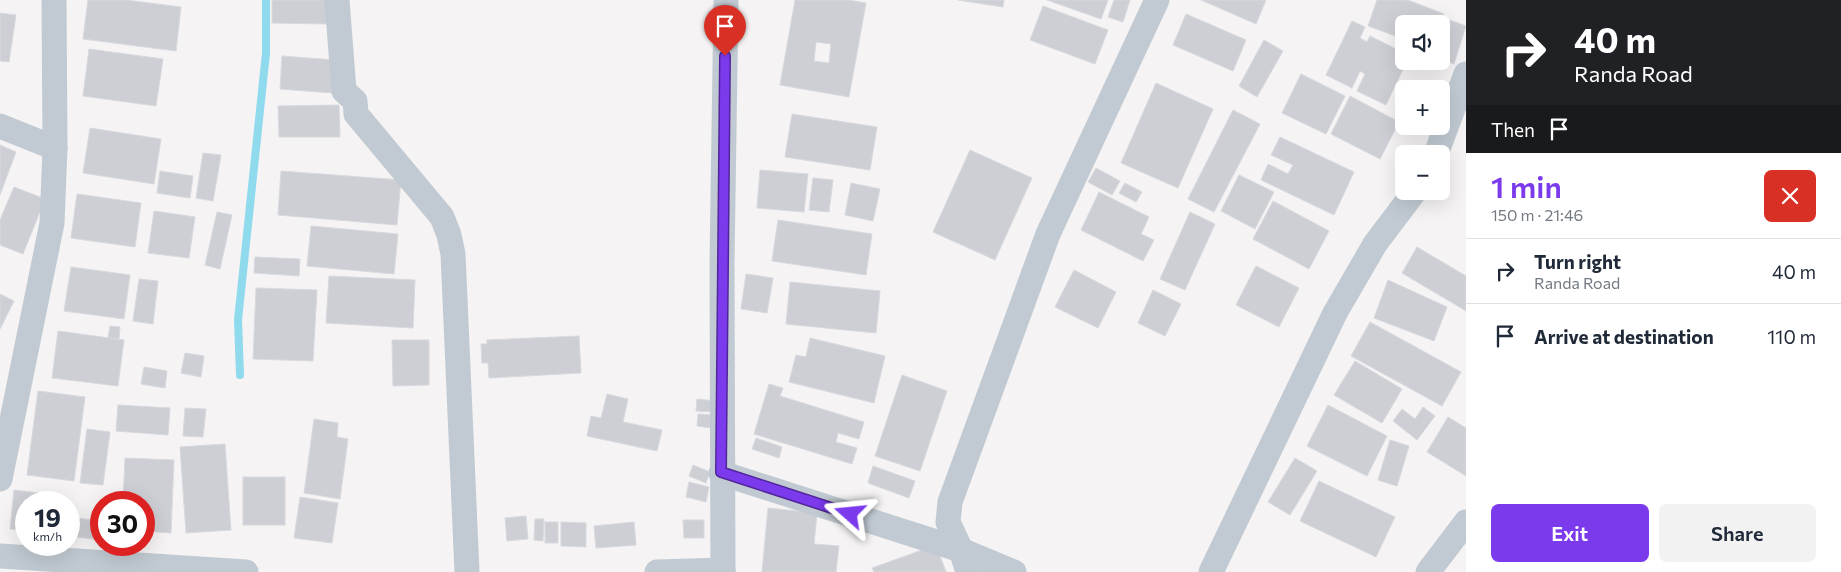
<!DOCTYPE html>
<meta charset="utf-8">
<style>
body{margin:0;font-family:Commissioner,sans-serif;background:#f2f2f3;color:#1f2937;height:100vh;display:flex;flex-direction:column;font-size:19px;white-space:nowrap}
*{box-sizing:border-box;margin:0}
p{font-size:16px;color:#747a83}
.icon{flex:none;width:28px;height:28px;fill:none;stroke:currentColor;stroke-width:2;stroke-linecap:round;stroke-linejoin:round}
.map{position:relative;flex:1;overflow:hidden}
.panel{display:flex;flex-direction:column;background:#fff;width:375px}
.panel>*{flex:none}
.banner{background:#202124;color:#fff;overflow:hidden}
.fabs{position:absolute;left:1395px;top:15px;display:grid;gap:10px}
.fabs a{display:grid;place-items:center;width:55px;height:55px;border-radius:8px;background:#fff;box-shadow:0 5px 20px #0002;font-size:25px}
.speed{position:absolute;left:15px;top:491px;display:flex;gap:10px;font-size:25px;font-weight:700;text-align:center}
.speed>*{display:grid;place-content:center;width:65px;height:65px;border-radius:50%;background:#fff;box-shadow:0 5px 20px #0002;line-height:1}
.speed small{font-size:12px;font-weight:400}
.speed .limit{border:8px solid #d22;background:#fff;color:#111}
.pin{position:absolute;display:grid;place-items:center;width:42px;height:42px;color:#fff;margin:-51px -21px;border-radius:50% 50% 50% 0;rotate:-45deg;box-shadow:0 0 5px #0007}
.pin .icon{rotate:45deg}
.me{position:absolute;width:55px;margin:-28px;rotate:288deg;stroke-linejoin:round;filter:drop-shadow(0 0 4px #0008)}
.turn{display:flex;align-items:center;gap:18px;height:105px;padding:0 25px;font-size:22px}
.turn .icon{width:65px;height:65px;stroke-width:2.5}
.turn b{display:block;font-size:35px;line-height:42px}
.then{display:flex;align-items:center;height:48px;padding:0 25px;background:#0003;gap:10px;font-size:19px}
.round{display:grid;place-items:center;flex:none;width:52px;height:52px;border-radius:8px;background:#f2f2f3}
.headline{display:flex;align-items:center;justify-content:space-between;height:85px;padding:0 25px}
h1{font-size:30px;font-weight:600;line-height:38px;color:#7c3aed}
.primary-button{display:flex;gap:10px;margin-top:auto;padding:10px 25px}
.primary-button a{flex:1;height:58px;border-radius:8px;background:#7c3aed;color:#fff;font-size:20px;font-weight:600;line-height:58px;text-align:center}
.primary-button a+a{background:#f2f2f3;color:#1f2937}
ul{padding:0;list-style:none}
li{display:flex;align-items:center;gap:15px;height:65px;padding:0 25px;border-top:1px solid #e0e1e3}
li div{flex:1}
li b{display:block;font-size:19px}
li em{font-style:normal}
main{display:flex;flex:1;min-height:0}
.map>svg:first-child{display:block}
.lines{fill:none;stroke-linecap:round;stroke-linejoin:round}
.stream{stroke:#90daee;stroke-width:8}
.building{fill:#cdcfd5;stroke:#d7d9de;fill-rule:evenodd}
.minor{stroke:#c1cad2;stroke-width:25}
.route-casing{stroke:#51269a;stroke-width:12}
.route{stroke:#7c3aed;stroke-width:9}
</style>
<main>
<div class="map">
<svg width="1466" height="572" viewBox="0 0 1466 572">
<rect width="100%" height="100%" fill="#f5f3f3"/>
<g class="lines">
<path class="stream" d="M240,375L238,320L266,53V0"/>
</g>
<g class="building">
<path d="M88,0H126L181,7L176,51L83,39Z"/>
<path d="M272,0H327V24L272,23Z"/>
<path d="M795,0H849L866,3L849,97L780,85ZM816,42L831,44L829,63L814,61Z"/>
<path d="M958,0H1004L1003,7Z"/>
<path d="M1047,0H1108L1101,19Z"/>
<path d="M1114,0H1130L1123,22L1108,17Z"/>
<path d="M1201,0H1266L1256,24Z"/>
<path d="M1377,0H1408L1444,14L1440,24H1404V39L1368,26Z"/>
<path d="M1043,6L1108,30L1095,64L1030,40Z"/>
<path d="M0,13L16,15L9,62L0,61Z"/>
<path d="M1186,14L1246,40L1233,71L1173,45Z"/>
<path d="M1447,19L1466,26L1454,64L1441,59V36Z"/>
<path d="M1352,21L1365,27L1360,38L1367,42L1370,36L1404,53V61H1407L1386,105L1357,91L1365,74L1360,71L1352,88L1326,75Z"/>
<path d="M1264,40L1283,51L1257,97L1239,86Z"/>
<path d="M89,49L163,59L156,106L83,96Z"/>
<path d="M282,56L334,60L332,93L280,89Z"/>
<path d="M1301,74L1345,96L1326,134L1282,113Z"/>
<path d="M1156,83L1213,109L1178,188L1121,163Z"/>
<path d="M1350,96L1399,122L1380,159L1331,134Z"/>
<path d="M339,105L340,137H279L278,106Z"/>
<path d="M1233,110L1260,124L1214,212L1188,199Z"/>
<path d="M792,114L877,127L870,170L785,157Z"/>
<path d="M90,128L161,139L154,184L83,173Z"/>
<path d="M1280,137L1354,172L1334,215L1261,180L1268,164L1288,174L1293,165L1271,155Z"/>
<path d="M0,145L16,152L0,195Z"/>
<path d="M970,150L1032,178L995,260L933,232Z"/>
<path d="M203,153L221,155L213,201L196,198Z"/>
<path d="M1096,168L1120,181L1112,195L1088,182Z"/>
<path d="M760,170L808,174L804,212L757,208Z"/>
<path d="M160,171L193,176L190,198L157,193Z"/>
<path d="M281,171L401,180L397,225L278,215Z"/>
<path d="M1239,175L1274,192L1255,229L1221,211Z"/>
<path d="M813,178L833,180L829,212L809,210Z"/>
<path d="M851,183L880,189L873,221L845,215Z"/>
<path d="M1125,183L1142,192L1136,202L1119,193Z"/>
<path d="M14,187L45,199L23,254L0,245V220Z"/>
<path d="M1099,192L1149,217L1141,234L1154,240L1143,261L1081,230Z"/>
<path d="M77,194L141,203L135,247L71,238Z"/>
<path d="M1273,201L1329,231L1309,269L1253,239Z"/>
<path d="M154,211L195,217L189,258L148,253Z"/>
<path d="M217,212L232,215L220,269L205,265Z"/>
<path d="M1190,212L1215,224L1185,290L1160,279Z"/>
<path d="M778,220L872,234L866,275L772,261Z"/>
<path d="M311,226L398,234L394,274L307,266Z"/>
<path d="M1417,247L1466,276V311L1402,273Z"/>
<path d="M255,257L300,259L299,276L254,273Z"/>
<path d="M1256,266L1299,288L1279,327L1236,305Z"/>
<path d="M71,267L130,275L124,319L64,311Z"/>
<path d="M1074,270L1116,292L1098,328L1055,307Z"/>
<path d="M746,274L773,278L767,313L741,309Z"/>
<path d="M329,276L415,280L413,328L326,323Z"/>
<path d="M139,279L158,281L153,324L133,321Z"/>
<path d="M1388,280L1447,307L1434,341L1374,318Z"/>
<path d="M790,282L880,291L876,333L786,324Z"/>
<path d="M256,288L317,290L313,361L253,359Z"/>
<path d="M1153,290L1181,304L1165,336L1138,323Z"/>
<path d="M0,294L14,301L0,329Z"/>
<path d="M1370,322L1461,372L1442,406L1351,356Z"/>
<path d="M110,326L120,327L119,339L108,338Z"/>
<path d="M58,331L124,340L118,386L52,378Z"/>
<path d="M579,336L581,373L489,378L488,363H482L481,344H487V340Z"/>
<path d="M810,338L885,356L874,403L789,382L796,355L806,357Z"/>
<path d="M392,340H429V385L393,386Z"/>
<path d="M185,353L204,356L201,377L181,373Z"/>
<path d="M1355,361L1402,389L1382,423L1334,395Z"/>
<path d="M144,367L167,371L165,388L141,384Z"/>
<path d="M902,375L947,391L920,471L875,456Z"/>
<path d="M769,384L783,388L780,396L864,422L859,439L838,433L836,442L857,448L852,464L754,434Z"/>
<path d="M38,391L85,397L74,481L27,475Z"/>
<path d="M607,394L628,399L623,422L662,430L657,451L587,436L591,416L601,418Z"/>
<path d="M697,399L715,401L713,412L696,411Z"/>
<path d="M118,405L170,408L168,435L116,431Z"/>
<path d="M1328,405L1387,436L1367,476L1307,446Z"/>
<path d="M1423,407L1435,416L1417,440L1393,421L1402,409L1415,419Z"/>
<path d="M185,408L206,409L203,437L183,436Z"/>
<path d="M698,414L713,415L712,428L697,426Z"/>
<path d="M1448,417L1466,428V476L1427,452Z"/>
<path d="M314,419L338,423L337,437L348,439L340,499L304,493Z"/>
<path d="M87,429L110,432L103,485L80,483Z"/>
<path d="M756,438L782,447L779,458L752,449Z"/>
<path d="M1390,440L1409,446L1397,486L1378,480Z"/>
<path d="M225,444L231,530L186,533L180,447Z"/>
<path d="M125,458L174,460L171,533L144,531V502H123Z"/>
<path d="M1295,458L1317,471L1290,515L1268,502Z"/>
<path d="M693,465L710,472L706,483L689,476Z"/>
<path d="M873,466L915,481L909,498L868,483Z"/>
<rect x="243" y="477" width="42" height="48"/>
<path d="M1319,481L1395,517L1376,557L1300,521Z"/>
<path d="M689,482L709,487L706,502L686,497Z"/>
<path d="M14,490L39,493L37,502H26V531L10,529Z"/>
<path d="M300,497L338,503L332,543L294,538Z"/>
<path d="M768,508L817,513L814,544L839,546L836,572H762Z"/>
<path d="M526,516L528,539L507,541L505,518Z"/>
<path d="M69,517L101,521V540L69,536Z"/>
<path d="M535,519H544L543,541L534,540Z"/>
<path d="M683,520H704V538H684Z"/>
<rect x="545" y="522" width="13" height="21"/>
<path d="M561,522L586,523V547L561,546Z"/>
<path d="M634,522L636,545L596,548L594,526Z"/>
<path d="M936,545L946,572H874L872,568Z"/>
</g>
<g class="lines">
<g class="minor">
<path d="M337,0L344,91L355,101L356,114L442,217L449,235L453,254L467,572"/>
<path d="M0,126L55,148"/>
<path d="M1436,154L1466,74"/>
<path d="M721,473L961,550L1014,572"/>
<path d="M0,479L52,223L55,148L54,0"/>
<path d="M0,556L246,572"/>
<path d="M657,572L723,570"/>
<path d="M723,572L722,262L726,0"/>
<path d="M968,572L961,550L948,522L950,502L1048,234L1157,0"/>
<path d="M1211,572L1335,313L1375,244L1415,191"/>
<path d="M1428,572L1466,522"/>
</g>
</g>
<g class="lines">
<defs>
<path id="route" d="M725,56L721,472L850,514"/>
</defs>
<use href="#route" class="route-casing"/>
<use href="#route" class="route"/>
</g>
</svg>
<div class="fabs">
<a><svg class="icon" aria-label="sound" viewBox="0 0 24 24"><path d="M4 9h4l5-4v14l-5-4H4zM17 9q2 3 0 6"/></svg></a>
<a>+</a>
<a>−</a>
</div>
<div class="speed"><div>19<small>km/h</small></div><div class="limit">30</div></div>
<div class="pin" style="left:725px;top:56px;background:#d93025"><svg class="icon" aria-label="arrive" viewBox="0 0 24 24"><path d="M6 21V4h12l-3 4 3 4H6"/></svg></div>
<svg class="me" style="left:850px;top:514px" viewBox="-20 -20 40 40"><path d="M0-17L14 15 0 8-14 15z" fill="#7c3aed" stroke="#fff" stroke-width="4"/></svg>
</div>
<section class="panel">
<div class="banner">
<div class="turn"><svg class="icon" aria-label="right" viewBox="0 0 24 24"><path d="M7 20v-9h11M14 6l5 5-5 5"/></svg><div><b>40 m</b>Randa Road</div></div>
<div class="then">Then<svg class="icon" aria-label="arrive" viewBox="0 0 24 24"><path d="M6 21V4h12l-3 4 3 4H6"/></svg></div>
</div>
<div class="headline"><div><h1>1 min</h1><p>150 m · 21:46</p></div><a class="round" style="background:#d93025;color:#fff"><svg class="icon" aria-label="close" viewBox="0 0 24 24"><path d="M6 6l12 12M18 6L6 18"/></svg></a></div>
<ul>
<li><svg class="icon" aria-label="right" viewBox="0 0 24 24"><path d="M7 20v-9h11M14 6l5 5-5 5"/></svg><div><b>Turn right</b><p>Randa Road</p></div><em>40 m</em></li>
<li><svg class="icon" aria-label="arrive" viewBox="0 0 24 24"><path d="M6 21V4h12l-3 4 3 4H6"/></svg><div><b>Arrive at destination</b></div><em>110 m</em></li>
</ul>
<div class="primary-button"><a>Exit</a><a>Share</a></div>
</section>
</main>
